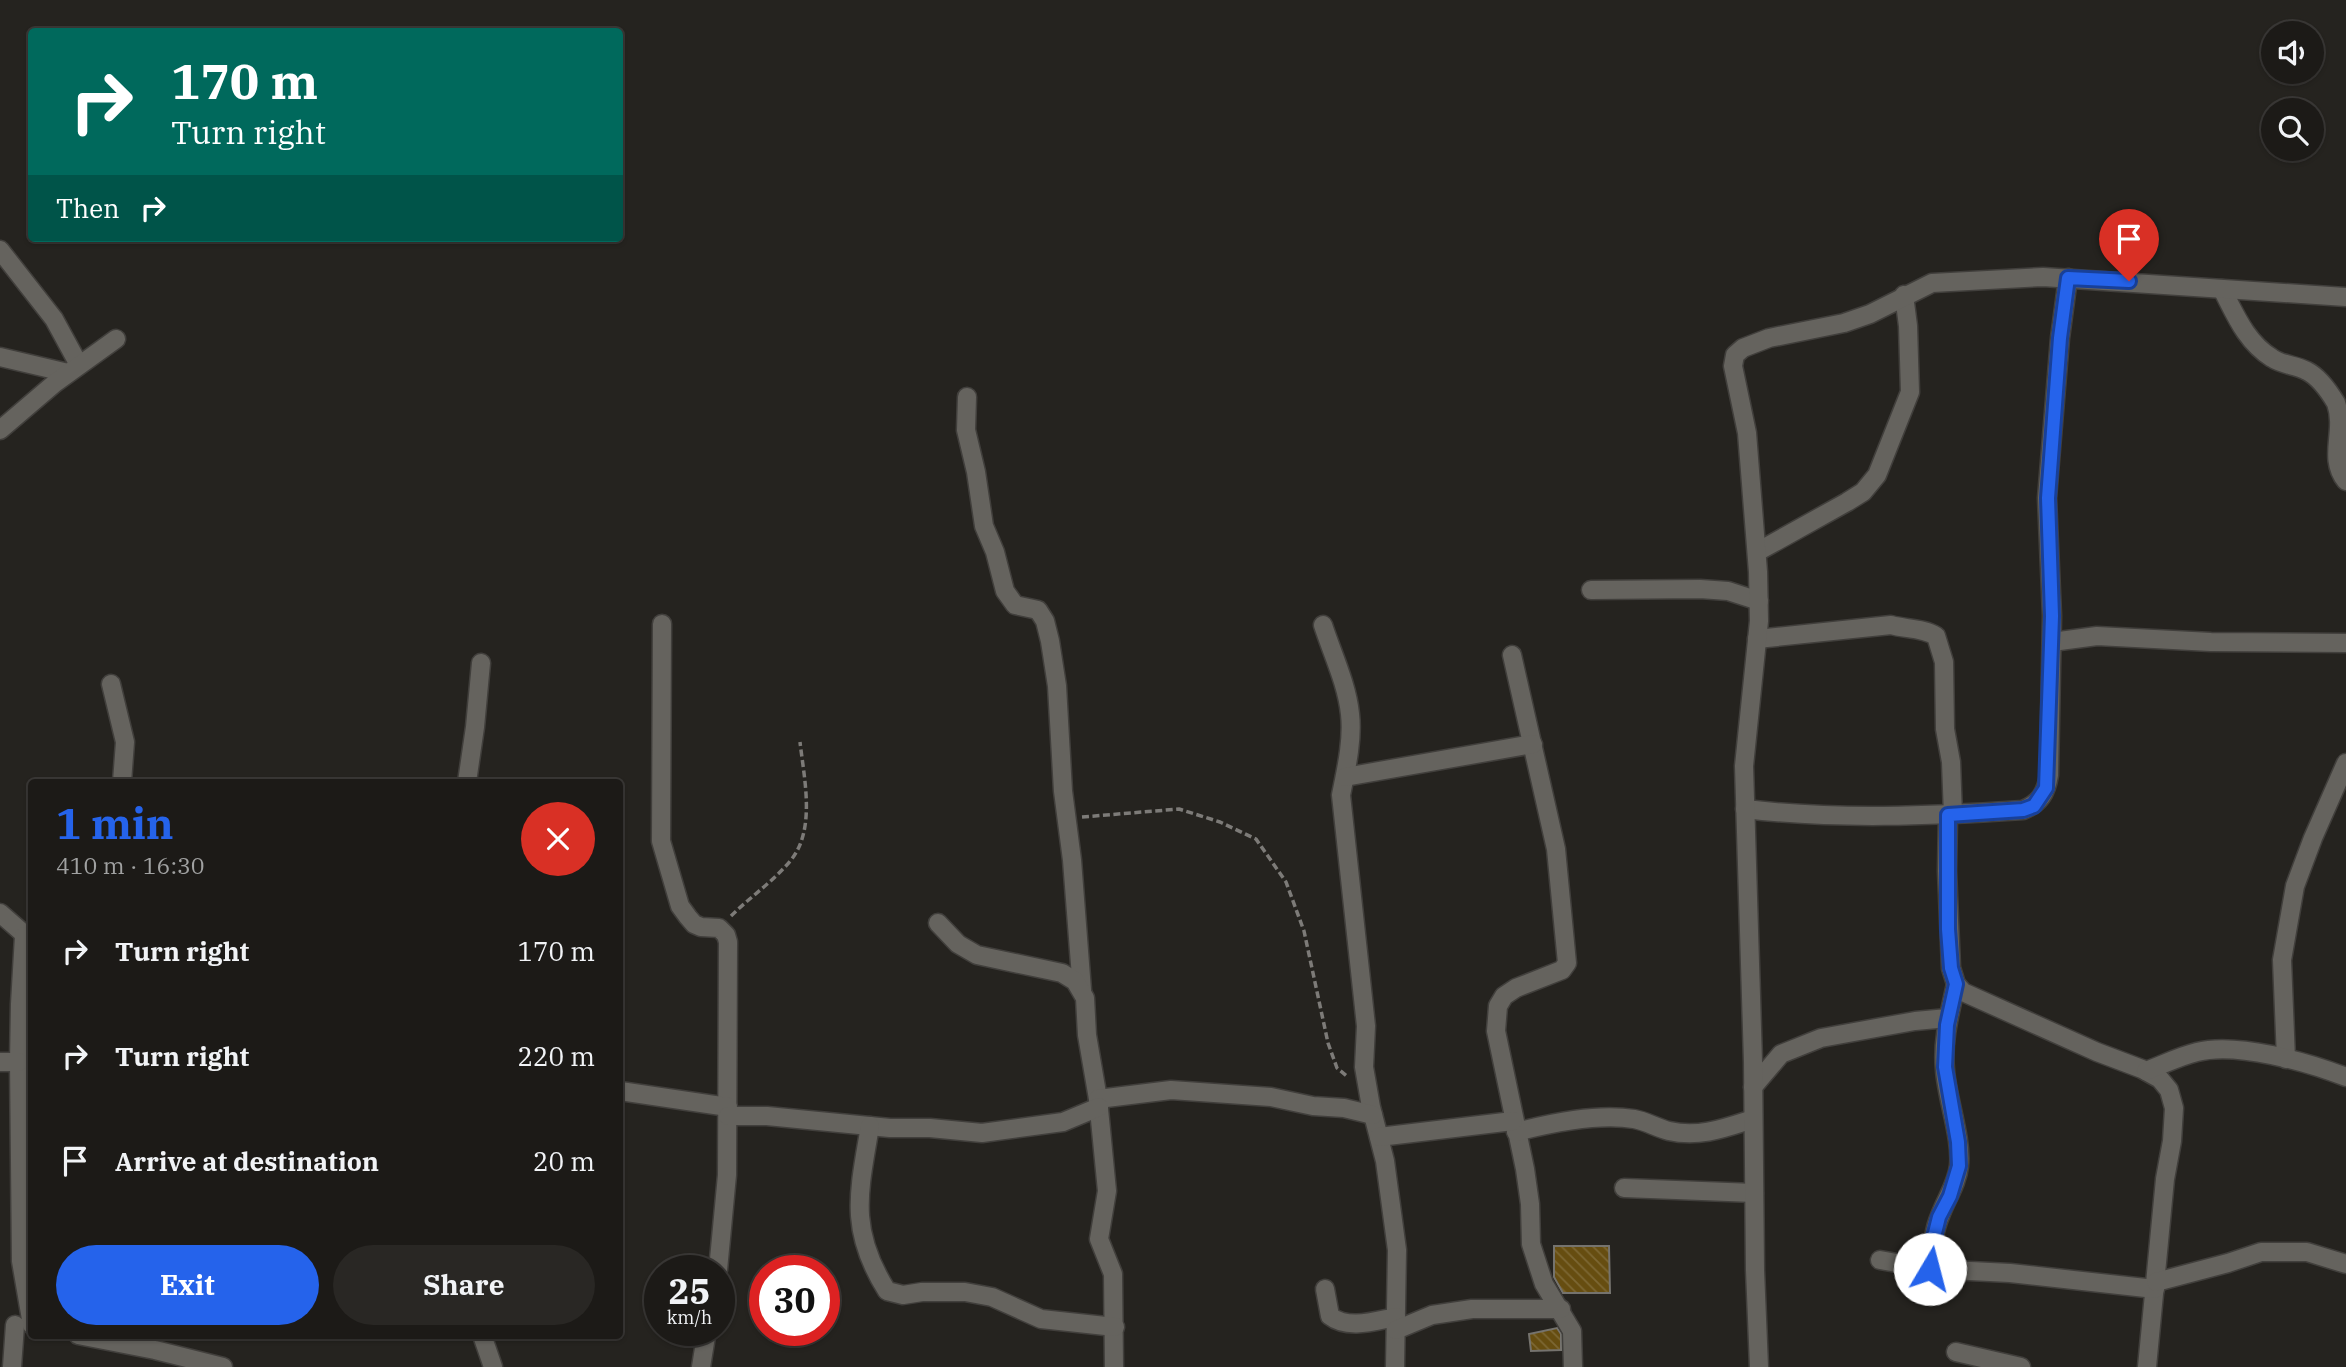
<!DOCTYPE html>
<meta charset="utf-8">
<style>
body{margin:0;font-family:"IBM Plex Serif",serif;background:#292724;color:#f1f3f6;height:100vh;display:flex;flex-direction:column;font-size:26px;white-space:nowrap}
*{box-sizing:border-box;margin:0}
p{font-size:23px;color:#a0a1a1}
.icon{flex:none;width:38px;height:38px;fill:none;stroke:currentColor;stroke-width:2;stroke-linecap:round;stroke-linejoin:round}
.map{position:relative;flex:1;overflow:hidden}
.details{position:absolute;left:28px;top:779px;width:595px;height:560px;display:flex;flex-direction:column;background:#1c1a17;border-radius:7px;box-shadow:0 2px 5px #0004,0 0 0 2px #3a3836}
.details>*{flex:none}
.guide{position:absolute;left:28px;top:28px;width:595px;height:214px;border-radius:7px;box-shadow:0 2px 5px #0004,0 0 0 2px #3a3836;background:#00695c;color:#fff;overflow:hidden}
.controls{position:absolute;left:2261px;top:21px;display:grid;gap:14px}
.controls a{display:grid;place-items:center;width:63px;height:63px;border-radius:50%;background:#1c1a17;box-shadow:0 2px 5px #0004,0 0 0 2px #3a3836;font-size:35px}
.speed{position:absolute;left:644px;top:1255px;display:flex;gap:14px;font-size:35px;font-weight:700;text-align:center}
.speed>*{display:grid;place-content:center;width:91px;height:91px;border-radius:50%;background:#1c1a17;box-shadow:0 2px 5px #0004,0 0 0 2px #3a3836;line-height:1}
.speed small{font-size:18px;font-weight:400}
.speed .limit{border:10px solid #d22;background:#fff;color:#111}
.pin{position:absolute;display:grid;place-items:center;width:60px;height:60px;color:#fff;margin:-72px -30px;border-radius:50% 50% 50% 0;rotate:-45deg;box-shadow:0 0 7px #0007}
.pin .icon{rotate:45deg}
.me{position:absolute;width:77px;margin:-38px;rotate:8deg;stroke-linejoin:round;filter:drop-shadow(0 0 5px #0008)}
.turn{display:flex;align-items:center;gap:24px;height:147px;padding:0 28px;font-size:32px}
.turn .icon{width:91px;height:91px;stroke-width:2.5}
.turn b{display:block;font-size:49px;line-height:60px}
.then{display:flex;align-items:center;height:66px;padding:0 28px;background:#0003;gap:14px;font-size:26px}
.round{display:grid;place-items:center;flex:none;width:74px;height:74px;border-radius:37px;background:#292724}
.overview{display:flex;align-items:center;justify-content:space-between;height:119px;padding:0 28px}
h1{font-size:42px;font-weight:700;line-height:52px;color:#2563eb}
.cta{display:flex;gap:14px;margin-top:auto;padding:14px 28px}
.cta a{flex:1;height:80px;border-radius:42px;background:#2563eb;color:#fff;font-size:28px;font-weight:700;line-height:80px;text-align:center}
.cta a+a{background:#292724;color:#f1f3f6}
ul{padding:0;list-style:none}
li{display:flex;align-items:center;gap:21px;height:105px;padding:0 28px}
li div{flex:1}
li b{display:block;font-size:26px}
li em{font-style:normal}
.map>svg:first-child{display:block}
.building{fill:url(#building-back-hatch);stroke:#75736e;stroke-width:2}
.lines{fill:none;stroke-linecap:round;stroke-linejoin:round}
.street-casing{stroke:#413f3c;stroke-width:21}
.path{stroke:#7d7b78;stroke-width:3.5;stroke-dasharray:7 3.5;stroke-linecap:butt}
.street{stroke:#65635e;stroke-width:18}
.route-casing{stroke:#184099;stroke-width:18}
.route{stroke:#2563eb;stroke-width:12}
</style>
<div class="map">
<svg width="2346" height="1367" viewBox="0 0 2346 1367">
<defs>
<pattern id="building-back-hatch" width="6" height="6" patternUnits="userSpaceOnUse" patternTransform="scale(1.75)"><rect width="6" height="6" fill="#664d10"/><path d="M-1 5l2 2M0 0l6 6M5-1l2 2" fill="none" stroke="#7c6733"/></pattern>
</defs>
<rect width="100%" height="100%" fill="#25231f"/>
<g class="building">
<path d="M1554,1246H1609L1610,1293H1563L1554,1277Z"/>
<path d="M1557,1328L1561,1334V1350L1531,1351L1529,1334Z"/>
</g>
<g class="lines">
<defs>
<g id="street">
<path d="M0,250L54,319L79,365"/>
<path d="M2222,289C2235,314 2246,342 2272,358C2282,365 2296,365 2307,371C2319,377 2330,393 2336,403C2346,432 2327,457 2346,481"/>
<path d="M0,357L68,373"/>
<path d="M967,397L966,430L976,472L984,526L995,552L1005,591L1015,605L1038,610L1045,621L1050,641L1057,686L1063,791L1072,860L1082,990"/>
<path d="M0,430L55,383L116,339"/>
<path d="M1757,552L1847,502L1863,492L1877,475L1910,392L1908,326L1904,295"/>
<path d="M1591,590L1700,589L1728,591L1759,601"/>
<path d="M662,624L661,841L680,906L688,917L694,924L701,927L719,928L726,935L728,942L727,1175L718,1270"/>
<path d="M1323,625C1332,653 1347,684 1350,714C1353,740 1346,770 1341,795L1366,1026L1364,1067L1371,1107L1385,1161L1397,1250L1395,1367"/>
<path d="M1757,639L1891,625C1905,629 1924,628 1936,636L1944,662L1945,729L1951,762L1953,815"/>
<path d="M2052,642L2097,636L2211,642L2346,643"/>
<path d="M1512,655L1556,849L1567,963L1562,970L1516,988L1504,996L1498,1006L1496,1031L1525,1169L1530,1204L1531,1244L1544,1284L1572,1331L1573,1367"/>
<path d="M111,684L125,742L122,782"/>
<path d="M1345,777L1533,744"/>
<path d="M467,782L475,727L481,663"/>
<path d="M1745,809C1837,820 1931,816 2023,810C2040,803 2046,793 2049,775L2052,616L2047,498L2060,338L2068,278"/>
<path d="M1948,815L1947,871L1951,968L1956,984L1963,992L2097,1052L2142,1069L2160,1079L2169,1090L2174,1108L2172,1141L2165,1179L2147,1367"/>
<path d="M0,913L32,941"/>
<path d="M938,923L958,944L977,955L1062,973L1075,981L1085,998L1087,1035L1098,1099L1107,1191L1099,1239L1113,1274L1114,1367"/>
<path d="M24,936L20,1004L19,1062L21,1261L32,1325"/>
<path d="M2286,1059L2282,960L2295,886L2313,838L2346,763"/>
<path d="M0,1062H19"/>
<path d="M2146,1071C2162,1065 2180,1056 2197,1052C2237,1042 2308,1062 2346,1077"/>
<path d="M1753,1087L1781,1054L1821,1038L1915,1021L1948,1018"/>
<path d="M620,1091L728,1107"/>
<path d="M1098,1099L1171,1090L1271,1097L1313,1106L1344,1108L1373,1115"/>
<path d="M728,1116H767L890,1128H930L982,1133L1063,1122L1099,1107"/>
<path d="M870,1126C859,1192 848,1229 887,1291L903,1295L922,1292H965L992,1297L1041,1319L1115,1327"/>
<path d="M1516,1132C1551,1123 1597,1113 1634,1119C1646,1121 1657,1128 1669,1131C1699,1138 1725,1128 1753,1119"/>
<path d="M1379,1137L1513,1121"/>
<path d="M1624,1188L1754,1193"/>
<path d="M1880,1260L1930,1269L2010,1273L2155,1289"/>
<path d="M1930,1269C1932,1251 1933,1232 1940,1216C1946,1199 1957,1184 1959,1166C1962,1138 1947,1099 1945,1070C1942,1041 1950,1012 1956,984"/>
<path d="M2156,1282L2228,1263L2261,1252H2307L2346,1264"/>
<path d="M1325,1289L1330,1316C1348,1330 1375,1321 1396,1317"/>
<path d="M1396,1330L1432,1315L1472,1309H1561"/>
<path d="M78,1335L155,1350L223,1367"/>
<path d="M482,1335L493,1367"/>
<path d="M1956,1352L2021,1367"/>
<path d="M12,1367L15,1325"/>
<path d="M701,1367L707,1330"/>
<path d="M1759,1367L1755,1270L1753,1062L1744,766L1759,621L1758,572L1747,433L1733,366L1735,355L1743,348L1769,338L1844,323L1870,314L1932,283L2043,277L2346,297"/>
</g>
</defs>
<use href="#street" class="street-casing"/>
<g class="path">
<path d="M1082,817L1179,809L1220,822L1256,839L1286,882L1304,931L1328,1043L1337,1068L1348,1077"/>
<path d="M731,916C750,897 774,881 791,860C816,829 804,778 800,742"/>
</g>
<use href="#street" class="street"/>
</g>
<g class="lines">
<defs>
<path id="route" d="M1930,1269L1932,1245L1939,1217L1950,1196L1959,1166L1958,1142L1945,1067L1947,1025L1956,984L1951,968L1948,929V815L2023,810L2034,806L2046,788L2052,616L2048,498L2060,338L2068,278L2129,281"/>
</defs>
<use href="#route" class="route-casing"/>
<use href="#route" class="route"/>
</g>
</svg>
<div class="controls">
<a><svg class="icon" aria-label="sound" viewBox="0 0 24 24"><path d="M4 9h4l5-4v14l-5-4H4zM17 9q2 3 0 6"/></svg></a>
<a><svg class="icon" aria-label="search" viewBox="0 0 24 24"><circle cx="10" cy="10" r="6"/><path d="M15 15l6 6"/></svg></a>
</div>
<div class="speed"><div>25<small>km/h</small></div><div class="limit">30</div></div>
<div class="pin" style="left:2129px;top:281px;background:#d93025"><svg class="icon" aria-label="arrive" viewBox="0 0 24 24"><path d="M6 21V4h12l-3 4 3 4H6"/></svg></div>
<svg class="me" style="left:1930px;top:1269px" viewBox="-20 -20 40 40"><circle r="19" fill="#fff"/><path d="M0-13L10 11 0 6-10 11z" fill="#2563eb"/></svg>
<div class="guide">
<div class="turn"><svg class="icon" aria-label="right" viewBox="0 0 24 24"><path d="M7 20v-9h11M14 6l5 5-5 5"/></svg><div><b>170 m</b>Turn right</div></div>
<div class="then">Then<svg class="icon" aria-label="right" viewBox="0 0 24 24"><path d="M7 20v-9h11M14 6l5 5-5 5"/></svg></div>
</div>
<section class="details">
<div class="overview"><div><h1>1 min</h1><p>410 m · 16:30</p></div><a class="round" style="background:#d93025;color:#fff"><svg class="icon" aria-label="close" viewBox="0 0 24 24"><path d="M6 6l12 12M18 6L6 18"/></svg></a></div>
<ul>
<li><svg class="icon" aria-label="right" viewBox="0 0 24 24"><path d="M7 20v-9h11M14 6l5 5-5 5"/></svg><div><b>Turn right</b></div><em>170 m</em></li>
<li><svg class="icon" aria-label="right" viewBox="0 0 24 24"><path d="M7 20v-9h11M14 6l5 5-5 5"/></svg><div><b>Turn right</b></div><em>220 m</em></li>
<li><svg class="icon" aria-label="arrive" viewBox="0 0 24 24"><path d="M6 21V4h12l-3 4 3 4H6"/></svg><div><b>Arrive at destination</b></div><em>20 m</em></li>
</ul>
<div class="cta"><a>Exit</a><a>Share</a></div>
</section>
</div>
